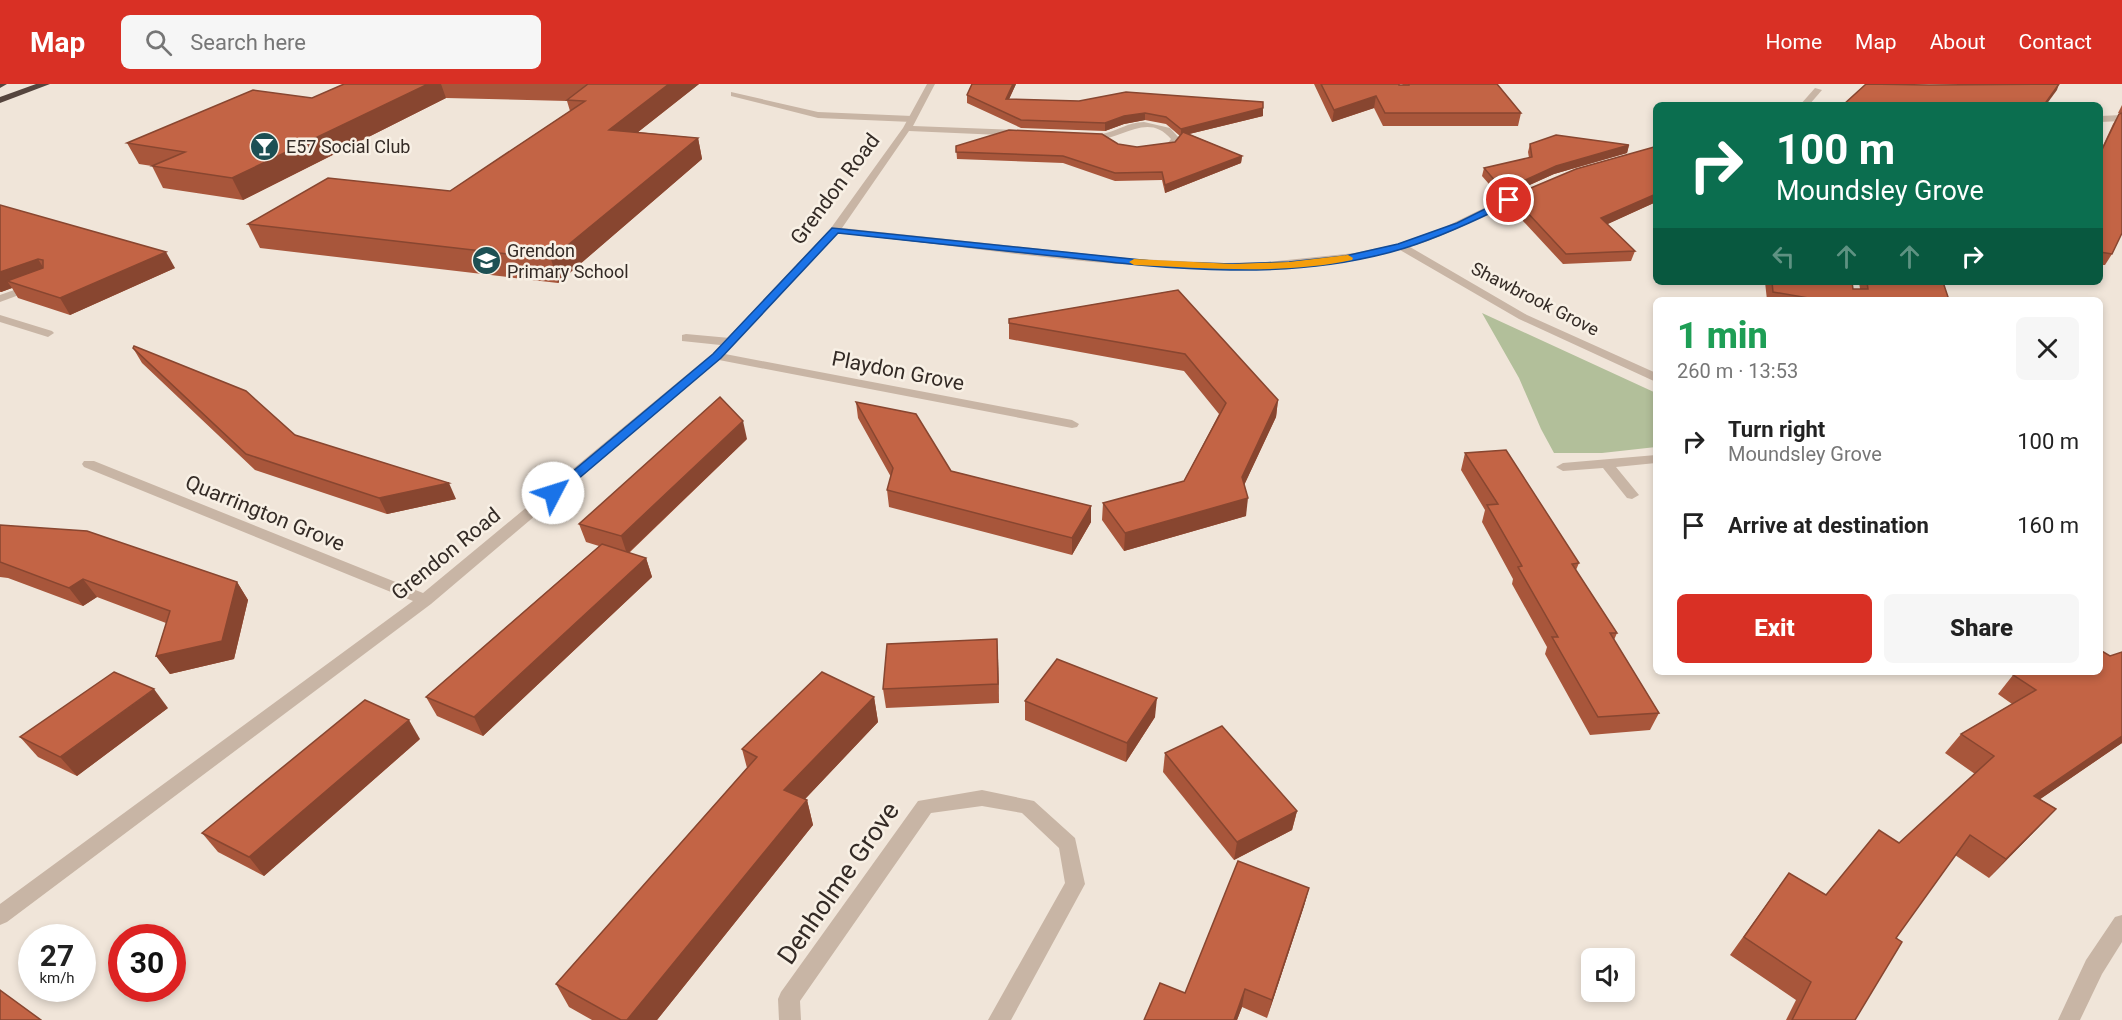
<!DOCTYPE html>
<meta charset="utf-8">
<style>
body{margin:0;font-family:Roboto,sans-serif;background:#f6f6f6;color:#222;height:100vh;display:flex;flex-direction:column;font-size:22px;white-space:nowrap}
*{box-sizing:border-box;margin:0}
p{font-size:20px;color:#767676}
.icon{flex:none;width:33px;height:33px;fill:none;stroke:currentColor;stroke-width:2;stroke-linecap:round;stroke-linejoin:round}
.map{position:relative;flex:1;overflow:hidden}
.side{position:absolute;left:1653px;top:213px;width:450px;height:378px;display:flex;flex-direction:column;background:#fff;border-radius:9px;box-shadow:0 3px 9px #0003}
.side>*{flex:none}
.top-card{position:absolute;left:1653px;top:18px;width:450px;height:183px;border-radius:9px;box-shadow:0 3px 9px #0003;background:#0b6e4f;color:#fff;overflow:hidden}
.controls{position:absolute;left:1581px;top:864px;display:grid;gap:12px}
.controls a{display:grid;place-items:center;width:54px;height:54px;border-radius:9px;background:#fff;box-shadow:0 3px 9px #0003;font-size:30px}
.speed{position:absolute;left:18px;top:840px;display:flex;gap:12px;font-size:30px;font-weight:700;text-align:center}
.speed>*{display:grid;place-content:center;width:78px;height:78px;border-radius:50%;background:#fff;box-shadow:0 3px 9px #0003;line-height:1}
.speed small{font-size:15px;font-weight:400}
.speed .limit{border:9px solid #d22;background:#fff;color:#111}
.pin{position:absolute;display:grid;place-items:center;width:51px;height:51px;color:#fff;margin:-26px;border:3px solid #fff;border-radius:50%;box-shadow:0 2px 6px #0007}
.me{position:absolute;width:66px;margin:-33px;rotate:50deg;stroke-linejoin:round;filter:drop-shadow(0 0 4px #0008)}
.turn{display:flex;align-items:center;gap:21px;height:126px;padding:0 24px;font-size:27px}
.turn .icon{width:78px;height:78px;stroke-width:2.5}
.turn b{display:block;font-size:42px;line-height:51px}
.lanes{display:flex;align-items:center;height:57px;padding:0 24px;background:#0003;justify-content:center;gap:30px;direction:ltr}
.lanes .off{opacity:.35}
.round{display:grid;place-items:center;flex:none;width:63px;height:63px;border-radius:9px;background:#f6f6f6}
.overview{display:flex;align-items:center;justify-content:space-between;height:102px;padding:0 24px}
h1{font-size:36px;font-weight:800;line-height:45px;color:#1e9e55}
.button{display:flex;gap:12px;margin-top:auto;padding:12px 24px}
.button a{flex:1;height:69px;border-radius:9px;background:#d93025;color:#fff;font-size:24px;font-weight:800;line-height:69px;text-align:center}
.button a+a{background:#f6f6f6;color:#222}
ul{padding:0;list-style:none}
li{display:flex;align-items:center;gap:18px;height:84px;padding:0 24px}
li div{flex:1}
li b{display:block;font-size:22px}
li em{font-style:normal}
header{display:flex;align-items:center;gap:36px;box-sizing:border-box;height:84px;padding:0 30px;background:#d93025;color:#fff}
header strong{font-size:28px}
nav{display:flex;gap:33px;margin-inline-start:auto;font-size:21px}
.search{width:420px;height:54px;background:#f6f6f6;display:flex;align-items:center;gap:15px;box-sizing:border-box;padding:0 21px;border-radius:9px;color:#767676;font-size:22px}
.map>svg:first-child{display:block}
.green{fill:#b2bf9a}
.lines{fill:none;stroke-linecap:round;stroke-linejoin:round}
.lane{fill:#c8b5a5;fill-rule:evenodd}
.street{fill:#c8b5a5;fill-rule:evenodd}
.highway{fill:#55453e;fill-rule:evenodd}
.wall{fill:#a8563b}
.shaded-wall{fill:#884630}
.building{fill:#c36445;stroke:#884630;stroke-width:1.5}
.route{fill:#1a73e8;stroke:#114b97;stroke-width:1.5}
.slow{fill:#f59e0b}
.labels{text-anchor:middle;stroke-width:5;stroke-linejoin:round;paint-order:stroke}
.far-poi-label{font-size:18px;fill:#342b26;stroke:#f8f0e5;text-anchor:start}
.far-street-label{font-size:18px;fill:#342b26;stroke:#f8f0e5}
.street-label{font-size:21px;fill:#342b26;stroke:#f8f0e5}
.near-street-label{font-size:26px;fill:#342b26;stroke:#f8f0e5}
</style>
<header>
<strong>Map</strong>
<div class="search"><svg class="icon" aria-label="search" viewBox="0 0 24 24"><circle cx="10" cy="10" r="6"/><path d="M15 15l6 6"/></svg>Search here</div>
<nav><a>Home</a><a>Map</a><a>About</a><a>Contact</a></nav>
</header>
<div class="map">
<svg width="2122" height="936" viewBox="0 0 2122 936">
<rect width="100%" height="100%" fill="#f0e5d9"/>
<path class="green" d="M1482,229L1656,309V363L1602,369H1554L1541,345L1519,294Z"/>
<g class="lines">
<g class="lane">
<path d="M731,8L818,28L912,32L916,35L912,38L818,34L731,12Z"/>
<path d="M686,250L730,254L736,258L730,262L682,257V251Z"/>
</g>
<g class="street">
<path d="M927,0H935L913,42L1021,46L1025,49L1021,52L909,47L842,144L1136,175L1224,179L1268,178L1355,169L1397,160L1445,143L1527,103L1532,106L1530,108C1491,128 1453,150 1410,163L1527,231L1656,289V298L1519,235L1400,166C1214,207 1024,168 838,149L725,270L1072,336L1079,340L1077,343L1072,344L719,276L431,520L7,838L0,841V820L413,517L84,383L82,380L84,377H94L423,509L713,269L831,144L903,44Z"/>
<path d="M1815,4L1822,6L1809,21H1800Z"/>
<path d="M2122,31V37L2100,38V32Z"/>
<path d="M1144,38L1170,44L1180,55L1174,63L1152,66V62L1168,59L1171,55C1144,22 1110,69 1083,51C1090,46 1098,52 1106,49C1121,45 1127,39 1144,38Z"/>
<path d="M34,199L40,202L38,204L0,218V211Z"/>
<path d="M0,231L52,247L54,249L48,253L0,238Z"/>
<path d="M1656,371V379L1616,383L1639,411L1632,415L1627,414L1603,384L1563,387L1556,383L1563,379Z"/>
<path d="M982,706L1034,717L1075,754L1085,800L1011,936H988L1065,799L1059,764L1022,729L982,722L931,729L800,917L801,936H779L778,915L781,908L918,717Z"/>
<path d="M2122,831V858L2102,890L2080,936H2058L2086,876L2115,833Z"/>
</g>
<g class="highway">
<path d="M0,0H7L0,4Z"/>
<path d="M36,0H50L0,19V13Z"/>
</g>
</g>
<g class="wall">
<path d="M344,0H699L638,48L698,54L702,75L558,199L260,164L248,140L450,107L570,27L567,17L446,14L243,116L163,104L152,82L139,80L127,59L312,14Z"/>
<path d="M972,0H1016L1009,15L1263,24V32L1189,50L1242,72L1241,79L1165,109L1162,96L1115,97L1063,79L957,75L956,62L1118,60L1137,63L1175,58L1180,52L1166,40L1145,36L1124,40L1105,47L1021,44L967,19V11Z"/>
<path d="M1314,0H1399V1H1403L1402,0H1497L1521,29L1518,42H1383L1374,24L1332,38Z"/>
<path d="M2122,21V29H2118Z"/>
<path d="M2119,30L2112,170L2105,181H2100V68L2113,40Z"/>
<path d="M1530,60L1629,61L1627,69L1554,90L1501,114L1482,92L1484,84L1529,74L1528,68Z"/>
<path d="M1656,63V118L1607,140L1635,167L1631,177L1563,180L1509,122L1512,112Z"/>
<path d="M0,121L175,184L70,231L18,214L12,204L1,208H0Z"/>
<path d="M1765,198H1852L1853,205H1860L1859,198H1943L1949,216H1767Z"/>
<path d="M1178,206L1278,316L1276,333L1244,401L1246,432L1124,467L1102,436L1103,419L1184,397L1219,330L1184,287L1009,255V235Z"/>
<path d="M133,264L295,351L456,415L387,430L255,386L142,279Z"/>
<path d="M856,318L951,387L1091,422V438L1072,471L889,423L887,406L891,393L858,334Z"/>
<path d="M747,355L629,469L646,474L652,493L483,652L437,632L426,613L599,462L586,458L579,440Z"/>
<path d="M1465,369L1579,479L1576,486L1617,549L1614,556L1659,629L1650,646L1590,651L1545,570L1547,563L1512,500L1513,495L1482,438L1485,426L1461,386Z"/>
<path d="M0,441L237,498L248,516L234,575L170,590L156,572L166,539L97,513L83,522L8,494L0,493Z"/>
<path d="M2122,568V659L2040,715L2056,725L1989,794L1955,771L1896,854L1855,936H1786L1796,916L1730,871L1789,789L1826,811L1899,759L1975,690L1945,669L1961,650L2012,620L1998,610L2013,591L2110,572Z"/>
<path d="M998,574L999,619L886,624L883,605Z"/>
<path d="M874,613L878,638L805,715L807,716L813,741L657,936H592L569,923L556,900L747,684L742,665Z"/>
<path d="M1025,617L1155,633L1126,678L1025,636Z"/>
<path d="M168,624L77,692L38,673L20,653Z"/>
<path d="M420,655L264,792L218,768L202,749Z"/>
<path d="M1165,669L1297,727L1292,746L1234,776L1163,688Z"/>
<path d="M1309,804L1304,822L1267,934L1242,923L1237,936H1144L1185,909Z"/>
</g>
<g class="shaded-wall">
<path d="M428,0H441L446,14L243,116L232,94Z"/>
<path d="M669,0H699L614,67L609,46Z"/>
<path d="M1013,0H1016L1006,22V15Z"/>
<path d="M2059,0L2057,6L2046,21H2044Z"/>
<path d="M1376,12L1374,24L1332,38L1334,26Z"/>
<path d="M1263,24V32L1181,52V45Z"/>
<path d="M1145,29V36L1124,40L1105,47V39L1124,32Z"/>
<path d="M698,54L702,75L558,199L551,175Z"/>
<path d="M1629,61L1627,69L1554,90L1501,114L1503,106L1556,82Z"/>
<path d="M1242,72L1241,79L1165,109V101Z"/>
<path d="M1656,110V118L1597,145L1601,134Z"/>
<path d="M166,168L175,184L70,231L60,214Z"/>
<path d="M38,175L48,191L7,197L12,204L1,208L0,206V188Z"/>
<path d="M1278,316L1276,333L1240,410L1242,393Z"/>
<path d="M743,337L747,355L627,470L621,452Z"/>
<path d="M449,399L456,415L387,430L379,414Z"/>
<path d="M1248,414L1246,432L1124,467L1125,449Z"/>
<path d="M1091,422V438L1072,471V454Z"/>
<path d="M646,474L652,493L483,652L474,633Z"/>
<path d="M83,495L97,513L83,522L69,504Z"/>
<path d="M237,498L248,516L234,575L170,590L156,572Z"/>
<path d="M997,555L998,574L999,619L998,600Z"/>
<path d="M154,605L168,624L77,692L60,673Z"/>
<path d="M874,613L878,638L790,731L784,706Z"/>
<path d="M1157,614L1155,633L1126,678L1127,659Z"/>
<path d="M409,636L420,655L264,792L249,773Z"/>
<path d="M2122,652V659L2017,731L2034,712Z"/>
<path d="M807,716L813,741L657,936H627Z"/>
<path d="M2056,725L2038,744L1989,794L2006,775Z"/>
<path d="M1297,727L1292,746L1234,776L1237,758Z"/>
<path d="M1309,804L1304,822L1267,934L1272,916Z"/>
<path d="M1245,905L1242,923L1237,936H1234Z"/>
</g>
<g class="building">
<path d="M344,0H428L232,94L152,82L185,68L127,59L253,6L312,14Z"/>
<path d="M588,0H669L609,46L698,54L551,175L248,140L328,94L450,107L585,17L567,16Z"/>
<path d="M972,0H1013L1006,15L1079,17L1126,8L1263,18V24L1181,45L1166,33L1145,29L1124,32L1105,39L1021,36L967,11Z"/>
<path d="M1321,0H1399V1H1409V0H1497L1521,29H1385L1376,12L1334,26Z"/>
<path d="M1866,0L1929,1L2059,0L2044,21H1843Z"/>
<path d="M2122,29V149L2112,170L2100,168V70L2119,30Z"/>
<path d="M1009,46L1102,50L1118,60L1137,63L1175,58L1183,48L1242,72L1165,101L1162,88L1115,89L1063,72L956,68V62Z"/>
<path d="M1556,51L1629,61L1556,82L1503,106L1484,84L1532,73L1530,60Z"/>
<path d="M1654,63H1656V110L1601,134L1635,167L1566,170L1512,112L1576,85Z"/>
<path d="M0,121L166,168L60,214L7,197L43,184V176L38,175L0,188Z"/>
<path d="M1772,198H1852L1853,205H1868L1867,198H1943L1949,216H1820L1773,208Z"/>
<path d="M1178,206L1278,316L1242,393L1248,414L1125,449L1103,419L1184,397L1226,319L1185,270L1009,239V235Z"/>
<path d="M134,262L246,307L295,351L449,399L379,414L246,370L133,264Z"/>
<path d="M720,313L743,337L621,452L579,440Z"/>
<path d="M856,318L916,330L951,387L1091,422L1072,454L887,406L893,384Z"/>
<path d="M1506,366L1579,479L1572,480L1617,549H1610L1659,629L1598,633L1552,553H1558L1518,483L1522,482L1487,421L1498,420L1465,369Z"/>
<path d="M0,441L87,447L237,498L222,557L156,572L170,527L83,495L69,504L0,478Z"/>
<path d="M602,460L646,474L474,633L426,613Z"/>
<path d="M997,555L998,600L883,605L887,560Z"/>
<path d="M2100,566L2110,572L2122,568V652L2034,712L2056,725L2006,775L1970,751L1896,854L1902,858L1855,936H1792L1811,898L1744,853L1789,789L1826,811L1879,746L1899,759L1994,672L1961,650L2036,606L2013,591L2020,588H2100Z"/>
<path d="M1057,575L1157,614L1127,659L1025,617Z"/>
<path d="M114,588L154,605L60,673L20,653Z"/>
<path d="M822,588L874,613L784,706L807,716L627,936H621L556,900L757,673L742,665Z"/>
<path d="M365,616L409,636L249,773L202,749Z"/>
<path d="M1222,642L1297,727L1237,758L1165,669Z"/>
<path d="M1238,777L1309,804L1272,916L1245,905L1234,936H1144L1160,899L1185,909Z"/>
<path d="M0,906L41,936H0Z"/>
</g>
<path class="route" d="M1509,113L1514,116L1513,118C1477,136 1443,152 1405,164C1292,199 1169,185 1054,172C982,165 910,157 838,149L721,274L558,412H549L547,409L713,270L832,144L1161,178L1233,180L1289,178L1345,172L1398,160L1457,139Z"/>
<path class="slow" d="M1348,171L1353,174L1352,176C1281,191 1206,184 1134,181L1129,178L1134,175L1233,180L1289,178Z"/>
<defs>
<symbol id="bar-disc" viewBox="-11 -11 22 22"><circle r="9.5" fill="#1d5054" stroke="#f8f0e5"/><path d="M-6-5H6L.8 .8V4.5H3.5V6h-7V4.5H-.8V.8Z" fill="#fff"/></symbol>
<symbol id="school-disc" viewBox="-11 -11 22 22"><circle r="9.5" fill="#1d5054" stroke="#f8f0e5"/><path d="M0-5L7-2L0 1L-7-2ZM-4 1L0 2.5L4 1V4Q0 6-4 4Z" fill="#fff"/></symbol>
</defs>
<g fill-rule="evenodd">
<use href="#bar-disc" x="248" y="46" width="33" height="33"/>
<use href="#school-disc" x="470" y="160" width="33" height="33"/>
</g>
<g class="labels">
<g class="far-poi-label">
<text x="286" y="69">E57 Social Club</text>
<text x="507" y="173">Grendon<tspan x="507" dy="21">Primary School</tspan></text>
</g>
<g class="far-street-label">
<text transform="translate(1535 215) rotate(27)" y="6">Shawbrook Grove</text>
</g>
<g class="street-label">
<text transform="translate(835 105) rotate(-53)" y="7">Grendon Road</text>
<text transform="translate(898 287) rotate(11)" y="7">Playdon Grove</text>
<text transform="translate(265 429) rotate(22)" y="7">Quarrington Grove</text>
<text transform="translate(446 470) rotate(-39)" y="7">Grendon Road</text>
</g>
<g class="near-street-label">
<text transform="translate(838 799) rotate(-55)" y="9">Denholme Grove</text>
</g>
</g>
</svg>
<div class="controls">
<a><svg class="icon" aria-label="sound" viewBox="0 0 24 24"><path d="M4 9h4l5-4v14l-5-4H4zM17 9q2 3 0 6"/></svg></a>
</div>
<div class="speed"><div>27<small>km/h</small></div><div class="limit">30</div></div>
<div class="pin" style="left:1509px;top:116px;background:#d93025"><svg class="icon" aria-label="arrive" viewBox="0 0 24 24"><path d="M6 21V4h12l-3 4 3 4H6"/></svg></div>
<svg class="me" style="left:553px;top:409px" viewBox="-20 -20 40 40"><circle r="19" fill="#fff"/><path d="M0-13L10 11 0 6-10 11z" fill="#1a73e8"/></svg>
<div class="top-card">
<div class="turn"><svg class="icon" aria-label="right" viewBox="0 0 24 24"><path d="M7 20v-9h11M14 6l5 5-5 5"/></svg><div><b>100 m</b>Moundsley Grove</div></div>
<div class="lanes"><svg class="icon off" aria-label="left" viewBox="0 0 24 24"><path d="M17 20v-9H6M10 6l-5 5 5 5"/></svg><svg class="icon off" aria-label="ahead" viewBox="0 0 24 24"><path d="M12 20V5M6 11l6-6 6 6"/></svg><svg class="icon off" aria-label="ahead" viewBox="0 0 24 24"><path d="M12 20V5M6 11l6-6 6 6"/></svg><svg class="icon" aria-label="right" viewBox="0 0 24 24"><path d="M7 20v-9h11M14 6l5 5-5 5"/></svg></div>
</div>
<section class="side">
<div class="overview"><div><h1>1 min</h1><p>260 m · 13:53</p></div><a class="round"><svg class="icon" aria-label="close" viewBox="0 0 24 24"><path d="M6 6l12 12M18 6L6 18"/></svg></a></div>
<ul>
<li><svg class="icon" aria-label="right" viewBox="0 0 24 24"><path d="M7 20v-9h11M14 6l5 5-5 5"/></svg><div><b>Turn right</b><p>Moundsley Grove</p></div><em>100 m</em></li>
<li><svg class="icon" aria-label="arrive" viewBox="0 0 24 24"><path d="M6 21V4h12l-3 4 3 4H6"/></svg><div><b>Arrive at destination</b></div><em>160 m</em></li>
</ul>
<div class="button"><a>Exit</a><a>Share</a></div>
</section>
</div>
